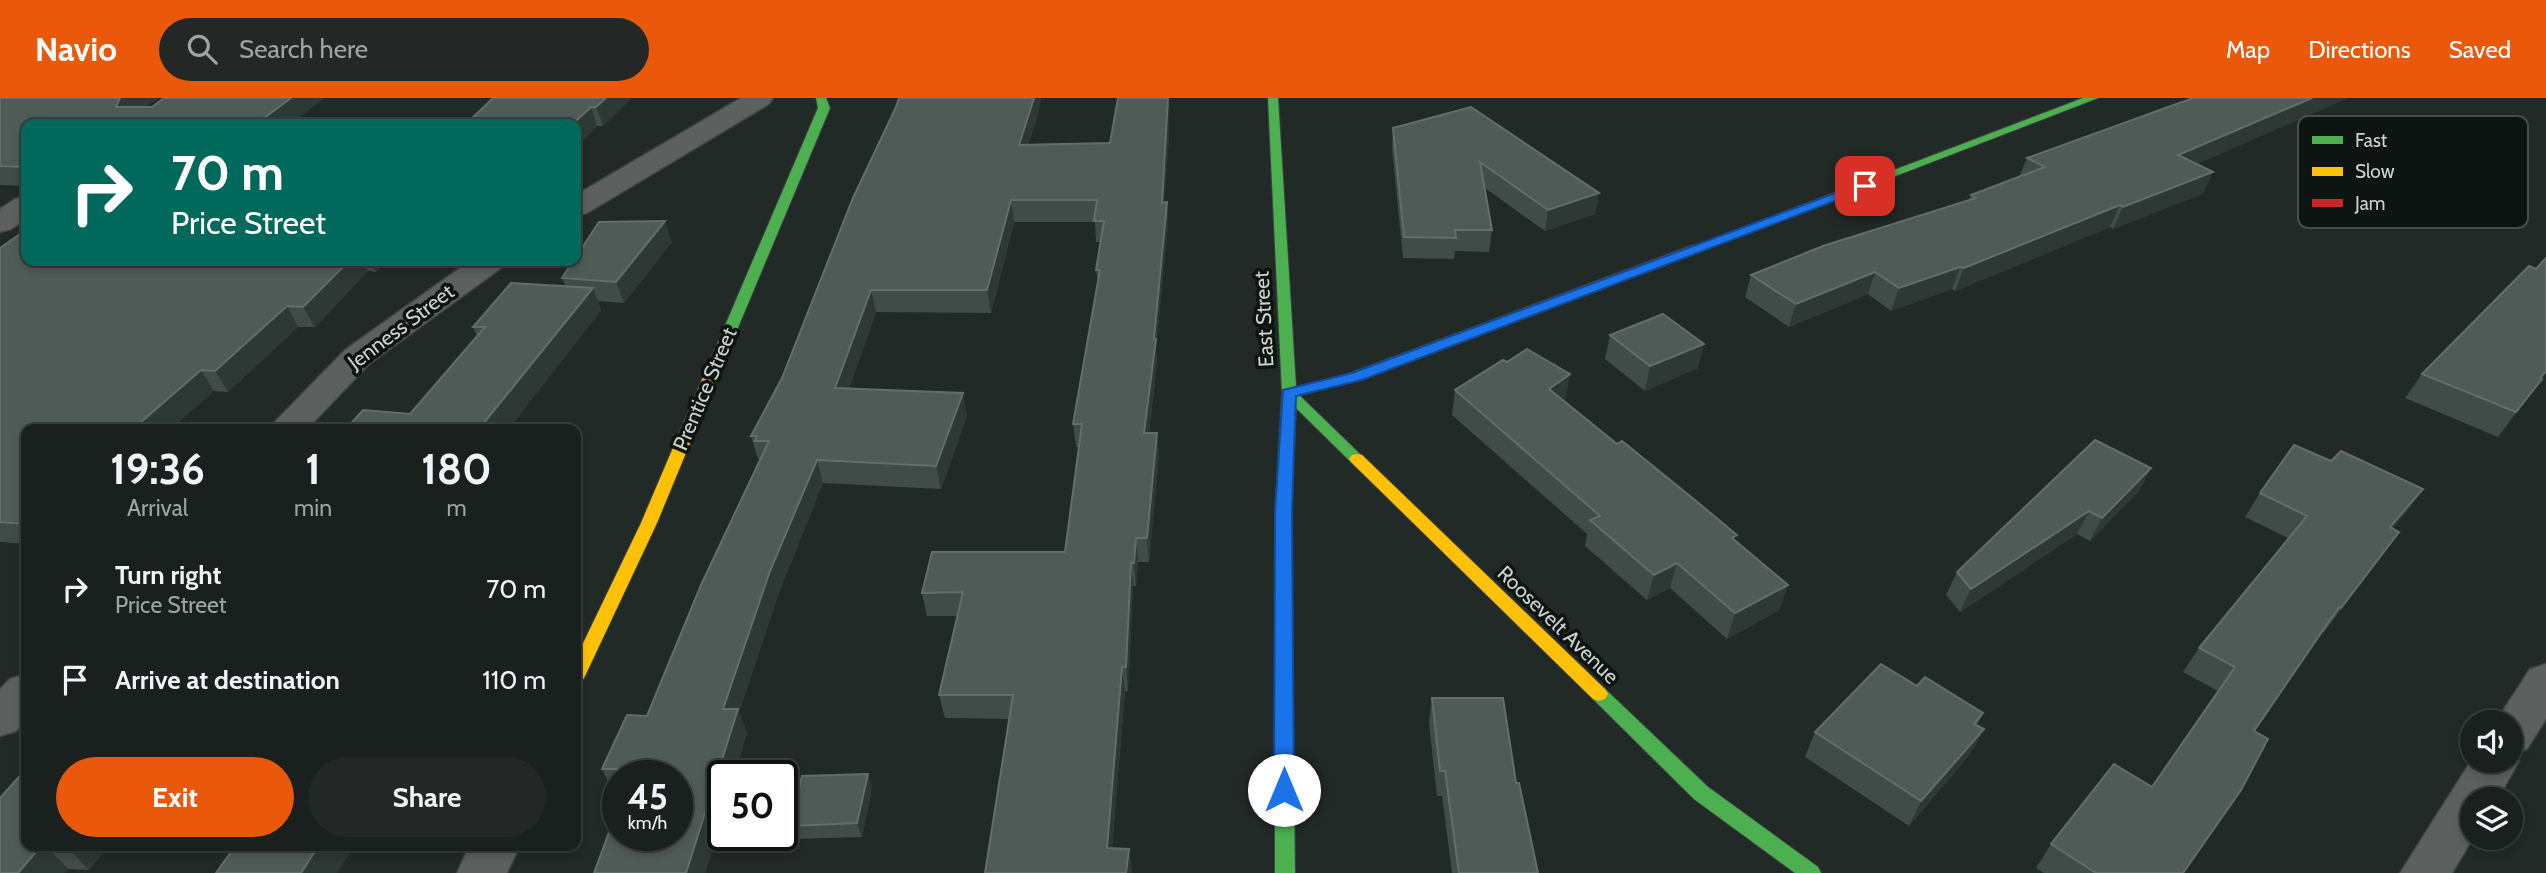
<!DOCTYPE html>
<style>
body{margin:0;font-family:Cabin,sans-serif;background:#232826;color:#f1f3f6;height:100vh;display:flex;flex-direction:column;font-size:26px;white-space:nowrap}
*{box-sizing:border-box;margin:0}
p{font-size:23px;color:#9fa3a4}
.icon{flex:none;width:38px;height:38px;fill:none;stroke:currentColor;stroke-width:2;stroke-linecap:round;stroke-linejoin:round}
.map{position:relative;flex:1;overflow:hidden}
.panel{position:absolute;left:21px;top:326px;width:560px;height:427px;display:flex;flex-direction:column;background:#1a201d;border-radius:14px;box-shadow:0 4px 10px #0003,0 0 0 2px #383e3b}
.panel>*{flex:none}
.banner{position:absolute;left:21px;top:21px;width:560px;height:147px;border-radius:14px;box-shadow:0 4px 10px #0003,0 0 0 2px #383e3b;background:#00695c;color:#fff;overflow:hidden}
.buttons{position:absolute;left:2460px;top:612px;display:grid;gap:14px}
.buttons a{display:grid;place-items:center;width:63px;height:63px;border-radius:50%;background:#1a201d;box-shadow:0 4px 10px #0003,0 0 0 2px #383e3b;font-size:35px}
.speed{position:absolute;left:602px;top:662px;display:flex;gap:14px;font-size:35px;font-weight:700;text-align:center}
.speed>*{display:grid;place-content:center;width:91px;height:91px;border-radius:50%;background:#1a201d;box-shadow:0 4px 10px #0003,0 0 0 2px #383e3b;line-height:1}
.speed small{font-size:18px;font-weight:400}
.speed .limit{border:4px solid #111;border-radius:10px;background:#fff;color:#111}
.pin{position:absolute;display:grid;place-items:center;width:60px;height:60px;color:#fff;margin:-30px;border-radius:14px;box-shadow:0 4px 10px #0006}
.me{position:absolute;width:77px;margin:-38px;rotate:0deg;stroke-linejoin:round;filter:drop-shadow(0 0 5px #0008)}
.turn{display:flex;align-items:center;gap:24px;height:147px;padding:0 35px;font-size:32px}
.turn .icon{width:91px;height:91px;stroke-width:2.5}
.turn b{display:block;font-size:49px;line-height:60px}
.eta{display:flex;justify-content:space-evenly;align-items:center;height:119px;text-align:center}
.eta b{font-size:42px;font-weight:700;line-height:49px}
.button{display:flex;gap:14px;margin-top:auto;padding:14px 35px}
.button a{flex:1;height:80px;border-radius:42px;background:#ea580c;color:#fff;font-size:28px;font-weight:700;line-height:80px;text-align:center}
.button a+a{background:#232826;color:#f1f3f6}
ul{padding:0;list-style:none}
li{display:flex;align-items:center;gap:21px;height:91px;padding:0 35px}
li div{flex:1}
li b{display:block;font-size:26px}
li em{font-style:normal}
header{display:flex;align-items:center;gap:42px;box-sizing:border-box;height:98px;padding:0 35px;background:#ea580c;color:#fff}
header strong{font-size:33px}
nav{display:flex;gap:38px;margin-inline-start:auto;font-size:24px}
.search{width:490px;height:63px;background:#232826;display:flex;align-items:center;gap:18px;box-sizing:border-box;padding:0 24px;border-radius:38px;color:#9fa3a4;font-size:26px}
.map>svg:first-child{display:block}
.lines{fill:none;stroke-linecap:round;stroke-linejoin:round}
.street-casing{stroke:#3e4442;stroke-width:3}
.fast-casing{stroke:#3e4442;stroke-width:2}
.slow-casing{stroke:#3e4442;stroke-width:2}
.jam-casing{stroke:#3e4442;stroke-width:2}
.street{fill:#5d605e;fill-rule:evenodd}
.fast{fill:#4caf50;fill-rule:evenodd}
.slow{fill:#ffc107;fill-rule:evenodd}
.jam{fill:#c62828;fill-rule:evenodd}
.wall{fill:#404c47}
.shaded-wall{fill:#2e3834}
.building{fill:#4f5b56;stroke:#636e69;stroke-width:2}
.route{fill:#1a73e8;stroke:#114b97;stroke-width:2}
.labels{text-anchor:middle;stroke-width:7;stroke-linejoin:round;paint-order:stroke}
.street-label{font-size:21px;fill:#cbd4cf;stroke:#0e1411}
.key{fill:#0e1411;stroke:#474e4a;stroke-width:2}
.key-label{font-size:19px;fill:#cbd4cf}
</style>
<header>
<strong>Navio</strong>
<div class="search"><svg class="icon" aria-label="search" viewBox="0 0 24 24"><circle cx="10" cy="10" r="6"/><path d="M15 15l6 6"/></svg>Search here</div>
<nav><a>Map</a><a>Directions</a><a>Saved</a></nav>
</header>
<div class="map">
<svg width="2546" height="775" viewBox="0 0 2546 775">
<rect width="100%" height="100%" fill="#222a27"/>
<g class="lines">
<defs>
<g id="street">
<path d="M741,0H773L769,6L587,115L576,118V97Z"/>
<path d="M26,98V121L11,131L0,134V111L15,101Z"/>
<path d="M470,163H506L501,170L369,266L307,331H268L345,252Z"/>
<path d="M2546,566V621L2527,651L2515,655L2519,663L2497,702H2473V740L2452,775H2400L2473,660V663H2511V625H2495L2530,571Z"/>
<path d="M26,576V622L16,633L0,638V591L10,581Z"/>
<path d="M470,747H520L507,775H457Z"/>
</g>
<g id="fast">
<path d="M816,0H826L830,10L721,270L714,274L709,273L707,270L818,10Z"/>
<path d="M1268,0H1278L1296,289L1353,275L1358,276L1360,279L1358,282L1299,297L1365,361L1362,365H1352L1296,310L1291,414L1295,775H1275V414L1282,295Z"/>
<path d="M2083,0H2098L1698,154L1693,155L1687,151Z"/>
<path d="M1599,589L1605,591L1708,689L1818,769L1821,775H1795L1694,701L1593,601L1590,596L1593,591Z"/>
</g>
<g id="slow">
<path d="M714,266L721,270L657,425L585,578L582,583L576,585V560L641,425L707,270Z"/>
<path d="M1357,356L1362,357L1605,591L1608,596L1605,601L1599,603L1593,601L1352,365L1349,361L1352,357Z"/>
</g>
<path id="jam" d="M1693,147L1699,151L1698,154L1358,282H1348L1346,279L1348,276Z"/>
</defs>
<use href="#street" class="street-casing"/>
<use href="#fast" class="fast-casing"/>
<use href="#slow" class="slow-casing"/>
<use href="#jam" class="jam-casing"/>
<use href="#street" class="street"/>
<use href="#fast" class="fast"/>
<use href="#slow" class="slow"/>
<use href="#jam" class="jam"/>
</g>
<g class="wall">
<path d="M0,0L145,9L324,0L290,26H26V88L0,87Z"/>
<path d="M493,0H631L603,28H597L583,42L576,41V26H422H466Z"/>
<path d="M899,0H1041L1036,23L1028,46L1110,45L1118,0H1169V36L1164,104H1167L1168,126L1156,250L1157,264L1149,335H1157L1159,358L1149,464H1138L1136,488H1133L1128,593H1125L1112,750L1129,751L1132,775H985L1009,621L945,620L939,597L958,518H927L922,495L932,454H1065L1079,349H1076L1073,326L1098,186L1096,172L1101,144H1096L1095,124H1014L991,215L876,214L849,290L963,295L967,318L941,391L823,385L778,497L739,614L747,635L734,677H723V715L705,775H594L618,710V737H677V677H618V695H614L602,671L627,617L647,618L701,487L760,361H758L751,338L782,280L853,100L896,9Z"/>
<path d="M2193,0H2348L2196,66L2213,74L2202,96L2113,131L2110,129L1955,193L1952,191L1891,213L1868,196L1789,229L1745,199L1751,177L1969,102L1971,97L2019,79L2027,60Z"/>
<path d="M1393,30L1599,95L1595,116L1545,133L1485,90L1492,132L1489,154L1455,153L1454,161L1403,160L1392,50Z"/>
<path d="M672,144L624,205L598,203L601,213L410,316L477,238L473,229L566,189L562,180Z"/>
<path d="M0,150L26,163H389L376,174L368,173L315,229H298L228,294L214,293L26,331V446L0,444Z"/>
<path d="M2546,160V275L2498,339L2405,300L2422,276Z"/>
<path d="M1610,237L1698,270L1645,293L1605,261Z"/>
<path d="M1455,292L1566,301L1563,302L1788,487L1779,512L1727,541L1670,490L1647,502L1585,448L1587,436L1452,317Z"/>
<path d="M2151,370L2139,393L2090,443L2077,436L1960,514L1946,497L1957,474Z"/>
<path d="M2260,395L2406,415L2392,431L2399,434L2324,534L2322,533L2254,633L2183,775H2044L2036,770L2051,746L2152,689L2218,593L2183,574L2199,550L2288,440L2245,419Z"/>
<path d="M1917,588L1983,615L1977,627L1984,631L1970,656L1909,728L1805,659L1815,634Z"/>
<path d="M1432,600L1516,685L1538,775H1452L1442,698H1437L1429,625Z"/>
<path d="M868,676L872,690L862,739L795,741L790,728Z"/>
<path d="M26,747H109L89,772L68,771L64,775H0Z"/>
</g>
<g class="shaded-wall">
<path d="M120,0H159L132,18L116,9Z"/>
<path d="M291,0H324L290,26H256Z"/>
<path d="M606,0H631L603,28L596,9Z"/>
<path d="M1034,0H1041L1036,23L1021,68L1019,47Z"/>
<path d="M1168,0L1169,1V36L1163,126L1162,105Z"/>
<path d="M2312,0H2348L2168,79L2178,57Z"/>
<path d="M591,9L597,28L583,42L576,23Z"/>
<path d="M2213,74L2202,96L2113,131L2123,109Z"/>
<path d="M1599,95L1595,116L1545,133L1548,112Z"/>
<path d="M1011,102L1014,124L991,215L987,192Z"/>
<path d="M1167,104L1168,126L1156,250L1157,264L1146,358L1144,335Z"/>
<path d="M2120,107L2110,129L1955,193L1964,170Z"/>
<path d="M665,123L672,144L624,205L616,184Z"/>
<path d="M349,163H363L368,173L315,229L303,209Z"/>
<path d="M371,163H389L376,174Z"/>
<path d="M1960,169L1952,191L1891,213L1899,190Z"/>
<path d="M1875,174L1868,196L1789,229L1796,206Z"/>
<path d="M593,190L601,213L509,331H479Z"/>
<path d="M871,192L876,214L841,313L835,290Z"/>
<path d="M287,208L298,229L228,294L215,273Z"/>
<path d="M1704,246L1698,270L1645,293L1650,268Z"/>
<path d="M201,272L214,293L171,331H133Z"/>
<path d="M1570,276L1566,301L1545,315L1549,291Z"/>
<path d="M963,295L967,318L941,391L936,368Z"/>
<path d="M1157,335L1159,358L1149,464L1147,440Z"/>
<path d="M817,362L823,385L778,497L739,614L747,635L734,677H723V715L705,775H686L723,611L770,473Z"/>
<path d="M2151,370L2139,393L2090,443L2102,420Z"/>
<path d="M2423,391L2406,415L2372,453L2390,429Z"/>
<path d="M2089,413L2077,436L1960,514L1971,491Z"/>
<path d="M1136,440L1138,464L1136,488L1134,465Z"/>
<path d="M1131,465L1133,488L1128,593L1126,569Z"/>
<path d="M1677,465L1670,490L1647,502L1654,477Z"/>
<path d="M1788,487L1779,512L1727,541L1735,515Z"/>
<path d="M1122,569L1125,593L1110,773L1107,750Z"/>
<path d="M1984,631L1970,656L1909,728L1921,703Z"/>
<path d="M868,676L872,690L862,739L857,725Z"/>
<path d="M42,747H45L68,771L64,775H18Z"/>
<path d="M65,747H109L89,772Z"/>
<path d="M319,747H355L337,775H301Z"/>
<path d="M1129,751L1132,775H1126Z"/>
</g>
<g class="building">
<path d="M0,0H120L116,9H152L164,0H291L256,26H26V69L0,68Z"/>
<path d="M493,0H606L596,9H591L576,23L564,22L560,26H422L425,24L466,26Z"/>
<path d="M899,0H1034L1019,47L1110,45L1118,0H1168L1162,105L1167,104L1154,241H1156L1144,335H1157L1147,440H1136L1134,465H1131L1126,569H1122L1107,750L1129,751L1126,775H985L1013,597H939L963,494L922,495L932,454H1065L1082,326H1073L1100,172H1096L1104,123H1094L1097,102H1011L987,192H871L835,290L963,295L936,368L817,362L770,473L723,611H738L686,775H594L618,710V737H677V677H630L632,671H602L627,617L647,618L701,487L769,343H755L757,338H751L782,280L853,100L896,9Z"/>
<path d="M2193,0H2312L2178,57L2213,74L2123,109L2120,107L1964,170L1960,169L1899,190L1875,174L1796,206L1751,177L1823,148L1976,100L1971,97L2045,69L2027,60Z"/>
<path d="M1471,9L1599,95L1548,112L1480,64L1492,132H1455L1456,140L1404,139L1393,30Z"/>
<path d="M665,123L616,184L562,180L573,163H576V159L599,124Z"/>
<path d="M26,132V163H349L303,209L287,208L215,273L201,272L133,331H26V424L24,426L0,424V150Z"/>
<path d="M2546,160V273L2540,280L2542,281L2516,314L2422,276L2529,168L2536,171Z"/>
<path d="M511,185L593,190L479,331H346L363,312L410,316L485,229H473Z"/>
<path d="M1663,216L1704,246L1650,268L1610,237Z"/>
<path d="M1527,251L1570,276L1549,291L1617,346L1622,343L1690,398L1737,437L1732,440L1788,487L1735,515L1677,465L1654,477L1590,422L1600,418L1455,292L1503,262L1507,264Z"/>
<path d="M2095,342L2151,370L2102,420L2089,413L1971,491L1957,474Z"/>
<path d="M2294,347L2331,363L2341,353L2423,391L2390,429L2399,434L2341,510L2339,509L2254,633L2268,641L2241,692L2183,775H2096L2051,746L2114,666L2152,689L2235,569L2199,550L2307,418L2260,395Z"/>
<path d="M1881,566L1917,588L1925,579L1983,615L1974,626L1984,631L1921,703L1815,634Z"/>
<path d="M1432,600H1503L1516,685H1519L1538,775H1459L1445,673H1440Z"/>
<path d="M26,671V747H42L18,775H0V700Z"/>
<path d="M868,676L857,725L790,728L802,678Z"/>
<path d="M236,747H319L301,775H216Z"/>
</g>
<path class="route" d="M1865,84L1871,88L1869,90L1362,282L1296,298L1292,414L1294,692L1291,697L1284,700L1277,697L1274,692L1275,414L1283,292L1352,275Z"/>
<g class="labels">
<g class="street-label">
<text transform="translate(1264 221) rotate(-93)" y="7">East Street</text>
<text transform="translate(401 229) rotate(-37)" y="7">Jenness Street</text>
<text transform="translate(705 291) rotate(-67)" y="7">Prentice Street</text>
<text transform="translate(1558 527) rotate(44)" y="7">Roosevelt Avenue</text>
</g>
</g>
<rect x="2298" y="18" width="230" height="112" rx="10" class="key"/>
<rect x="2312" y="38" width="31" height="8" fill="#4caf50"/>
<rect x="2312" y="69" width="31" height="9" fill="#ffc107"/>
<rect x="2312" y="101" width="31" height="8" fill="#c62828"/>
<g class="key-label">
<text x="2355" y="49">Fast</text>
<text x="2355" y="80">Slow</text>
<text x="2355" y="112">Jam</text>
</g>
</svg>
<div class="buttons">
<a><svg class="icon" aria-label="sound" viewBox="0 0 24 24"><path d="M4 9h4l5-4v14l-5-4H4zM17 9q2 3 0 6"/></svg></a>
<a><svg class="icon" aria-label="layers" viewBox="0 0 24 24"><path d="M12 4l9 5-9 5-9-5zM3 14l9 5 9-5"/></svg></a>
</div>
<div class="speed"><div>45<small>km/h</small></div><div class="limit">50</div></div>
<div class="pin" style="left:1865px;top:88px;background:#d93025"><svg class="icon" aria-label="arrive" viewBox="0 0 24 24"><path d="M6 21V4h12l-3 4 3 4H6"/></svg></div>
<svg class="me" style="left:1284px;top:692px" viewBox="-20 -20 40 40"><circle r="19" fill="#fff"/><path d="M0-13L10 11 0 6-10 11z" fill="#1a73e8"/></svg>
<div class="banner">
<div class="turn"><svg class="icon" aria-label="right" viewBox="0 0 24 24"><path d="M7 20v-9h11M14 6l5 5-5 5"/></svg><div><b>70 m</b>Price Street</div></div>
</div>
<section class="panel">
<div class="eta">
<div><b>19:36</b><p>Arrival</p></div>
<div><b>1</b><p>min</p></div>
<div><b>180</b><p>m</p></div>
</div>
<ul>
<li><svg class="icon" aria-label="right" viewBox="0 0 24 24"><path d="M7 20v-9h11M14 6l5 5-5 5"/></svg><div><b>Turn right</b><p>Price Street</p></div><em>70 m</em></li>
<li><svg class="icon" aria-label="arrive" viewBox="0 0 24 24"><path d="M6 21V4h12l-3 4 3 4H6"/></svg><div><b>Arrive at destination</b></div><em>110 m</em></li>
</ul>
<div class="button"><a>Exit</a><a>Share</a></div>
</section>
</div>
